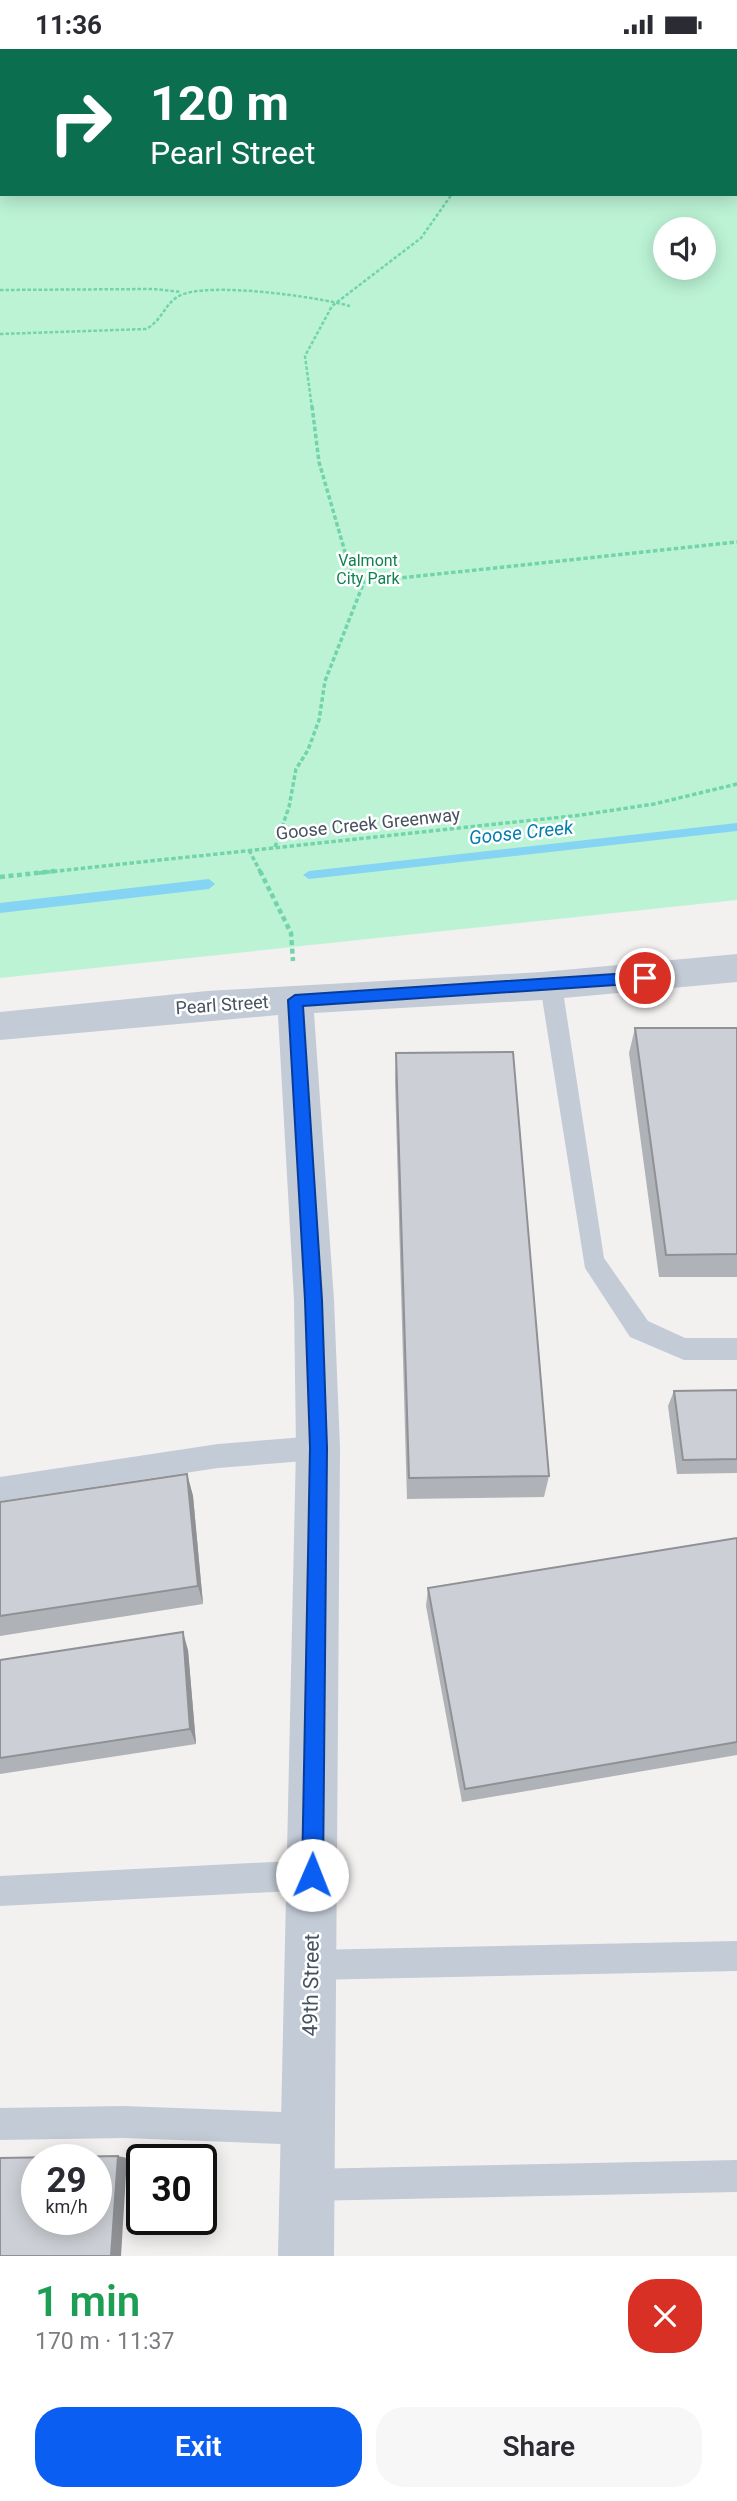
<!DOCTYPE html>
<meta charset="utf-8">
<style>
body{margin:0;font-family:Roboto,sans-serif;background:#f7f7f7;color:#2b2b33;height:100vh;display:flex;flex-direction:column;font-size:26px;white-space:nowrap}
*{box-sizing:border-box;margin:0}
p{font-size:23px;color:#7c7c81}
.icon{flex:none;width:38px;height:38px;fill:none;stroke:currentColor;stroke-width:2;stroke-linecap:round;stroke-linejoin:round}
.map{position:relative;height:2207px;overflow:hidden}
.drawer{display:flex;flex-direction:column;background:#fff;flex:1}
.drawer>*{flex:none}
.top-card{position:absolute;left:0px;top:0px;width:738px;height:147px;box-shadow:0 4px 18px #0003;background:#0b6e4f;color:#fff;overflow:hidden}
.tools{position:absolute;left:653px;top:168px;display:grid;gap:14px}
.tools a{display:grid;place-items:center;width:63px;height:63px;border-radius:50%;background:#fff;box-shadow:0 4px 18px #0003;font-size:35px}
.speed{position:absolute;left:21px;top:2095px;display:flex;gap:14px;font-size:35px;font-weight:700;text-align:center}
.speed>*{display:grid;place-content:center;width:91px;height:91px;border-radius:50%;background:#fff;box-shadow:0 4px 18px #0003;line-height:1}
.speed small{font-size:18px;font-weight:400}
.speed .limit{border:4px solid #111;border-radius:10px;background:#fff;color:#111}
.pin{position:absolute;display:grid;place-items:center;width:60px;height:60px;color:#fff;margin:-30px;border:4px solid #fff;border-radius:50%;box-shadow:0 2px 7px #0007}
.me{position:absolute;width:77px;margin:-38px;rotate:1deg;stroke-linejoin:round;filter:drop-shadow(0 0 5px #0008)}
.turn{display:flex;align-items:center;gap:24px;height:147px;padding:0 35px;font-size:32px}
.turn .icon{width:91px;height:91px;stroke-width:2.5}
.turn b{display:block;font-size:49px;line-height:60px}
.round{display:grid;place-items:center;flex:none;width:74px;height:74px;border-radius:28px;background:#f7f7f7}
.overview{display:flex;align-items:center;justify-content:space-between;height:119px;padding:0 35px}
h1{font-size:42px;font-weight:600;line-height:52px;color:#1e9e55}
.primary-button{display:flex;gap:14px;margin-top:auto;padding:14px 35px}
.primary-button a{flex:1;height:80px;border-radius:28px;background:#0a5ef2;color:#fff;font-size:28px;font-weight:600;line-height:80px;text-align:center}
.primary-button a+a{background:#f7f7f7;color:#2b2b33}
.status{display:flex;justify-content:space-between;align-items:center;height:49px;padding:0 35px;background:#fff;direction:ltr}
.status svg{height:19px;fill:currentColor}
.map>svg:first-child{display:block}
.green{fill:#bcf3d5;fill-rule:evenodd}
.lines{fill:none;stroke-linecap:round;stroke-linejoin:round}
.stream{fill:#85d4f3;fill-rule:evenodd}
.path-far2{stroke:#71d4ab;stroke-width:2.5;stroke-dasharray:3.5 2;stroke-linecap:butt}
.path-far1{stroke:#71d4ab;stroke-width:3.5;stroke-dasharray:4.5 2.5;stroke-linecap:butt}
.path{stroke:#71d4ab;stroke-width:4.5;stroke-dasharray:5 3.5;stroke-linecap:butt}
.lane{fill:#c3cbd6;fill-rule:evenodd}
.street{fill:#c3cbd6;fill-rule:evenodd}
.wall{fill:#afb2b7}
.shaded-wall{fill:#8f9195}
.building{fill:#cccfd5;stroke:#8f9195;stroke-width:2;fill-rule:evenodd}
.route{fill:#0a5ef2;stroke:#063d9d;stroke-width:2}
.labels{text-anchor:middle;stroke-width:5;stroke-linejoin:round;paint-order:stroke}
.far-park-label{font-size:16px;fill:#108252;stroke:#fff}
.street-label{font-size:18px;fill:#46525f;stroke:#fff}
.water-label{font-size:19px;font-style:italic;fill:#027eb0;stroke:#fff}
.near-street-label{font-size:21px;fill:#46525f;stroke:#fff}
</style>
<div class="status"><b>11:36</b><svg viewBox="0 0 49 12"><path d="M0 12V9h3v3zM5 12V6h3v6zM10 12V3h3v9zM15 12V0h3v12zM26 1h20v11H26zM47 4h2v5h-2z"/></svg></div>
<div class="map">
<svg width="737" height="2207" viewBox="0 0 737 2207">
<rect width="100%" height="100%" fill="#f3f0f0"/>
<path class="green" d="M0,0H737V851L0,929ZM2,2H737V145H2ZM704,180V219H665V180Z"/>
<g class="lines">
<g class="stream">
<path d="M688,0H698L700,2H690Z"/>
<path d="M737,774V782L309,830L303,826L309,822Z"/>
<path d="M209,830L215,835L209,840L0,864V854Z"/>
</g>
<g class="path-far2">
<path d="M727,0L733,2"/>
<path d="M0,241L154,240L181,243"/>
<path d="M0,285L146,280C162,272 165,254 179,247C206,232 319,248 350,257"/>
<path d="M312,359L305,307L332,257L421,189L452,145"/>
</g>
<g class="path-far1">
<path d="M312,357L319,413L354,534L737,493"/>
<path d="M275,798L289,758L296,720L308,701L319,671L325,632L364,533"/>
<path d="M249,801L261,824"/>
<path d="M39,824L581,766L654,755L737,735"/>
</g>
<g class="path">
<path d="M260,822L291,884L293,912"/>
<path d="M0,828L55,822"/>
</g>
<g class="lane">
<path d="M551,928L558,930L562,936L604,1209L648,1272L685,1289H737V1311H684L630,1288L585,1219L540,936L544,930Z"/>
<path d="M318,1387L327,1391L331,1399L327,1407L318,1411L218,1419L0,1452V1428L218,1395Z"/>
<path d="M312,1811L323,1815L327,1826L323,1837L312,1841L0,1857V1827Z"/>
<path d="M737,1892V1922L311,1931L300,1927L296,1916L300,1905L311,1901Z"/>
<path d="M124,2057L309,2064L320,2069L325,2080L320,2091L309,2096L124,2089L0,2091V2059Z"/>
<path d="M737,2111V2143L307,2152L295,2148L291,2136L295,2124L307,2120Z"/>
</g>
<path class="street" d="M737,905V933L542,951L314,964L334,1251L340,1399L334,2207H278L296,1399L294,1251L278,966L0,991V963L207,942L542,923Z"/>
</g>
<g class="wall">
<path d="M635,979H737V1228H659L629,1004Z"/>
<path d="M396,1004L549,1427L544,1448L407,1450L395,1032Z"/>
<path d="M737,1341V1424L677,1425L668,1357L674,1342Z"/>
<path d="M187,1425L193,1447L203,1555L0,1587V1453Z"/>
<path d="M737,1489V1706L462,1753L426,1557L428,1539Z"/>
<path d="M188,1601L196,1695L0,1725V1611Z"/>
</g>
<g class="shaded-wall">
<path d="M187,1425L193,1447L203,1555L198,1537Z"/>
<path d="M183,1583L188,1601L196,1695L190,1680Z"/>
<path d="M118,2107L127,2109L121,2207H111Z"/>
</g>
<g class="building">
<path d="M635,979H737V1205L666,1206Z"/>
<path d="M513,1003L549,1427L409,1429L396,1004Z"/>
<path d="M737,1341V1410L683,1411L674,1342Z"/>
<path d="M187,1425L198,1537L0,1567V1453Z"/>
<path d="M737,1489V1693L465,1740L428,1539Z"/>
<path d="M183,1583L190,1680L0,1709V1611Z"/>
<path d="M118,2107L111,2207H0V2109ZM37,2110H96V2170H37Z"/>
</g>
<path class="route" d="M645,923L652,929L645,934L303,957L322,1251L327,1399L323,1826L320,1833L312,1836L305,1833L302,1826L310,1399L305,1251L288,951L295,946Z"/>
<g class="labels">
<g class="far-park-label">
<text x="368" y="517">Valmont<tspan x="368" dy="18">City Park</tspan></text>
</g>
<g class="street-label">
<text transform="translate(368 775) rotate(-6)" y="6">Goose Creek Greenway</text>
<text transform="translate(222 956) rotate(-4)" y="6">Pearl Street</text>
</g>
<g class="water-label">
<text transform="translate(521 783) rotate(-6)" y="7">Goose Creek</text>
</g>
<g class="near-street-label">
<text transform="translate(311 1936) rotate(-89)" y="7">49th Street</text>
</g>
</g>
</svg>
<div class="tools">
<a><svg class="icon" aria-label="sound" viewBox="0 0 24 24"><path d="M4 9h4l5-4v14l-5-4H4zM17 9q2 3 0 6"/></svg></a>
</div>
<div class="speed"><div>29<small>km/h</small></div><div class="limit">30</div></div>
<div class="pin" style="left:645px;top:929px;background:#d93025"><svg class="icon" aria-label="arrive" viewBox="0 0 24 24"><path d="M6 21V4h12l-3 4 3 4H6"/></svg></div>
<svg class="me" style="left:312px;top:1826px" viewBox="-20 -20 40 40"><circle r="19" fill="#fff"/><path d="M0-13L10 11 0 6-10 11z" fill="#0a5ef2"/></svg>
<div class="top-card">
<div class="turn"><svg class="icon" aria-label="right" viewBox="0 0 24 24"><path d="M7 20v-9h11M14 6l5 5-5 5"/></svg><div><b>120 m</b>Pearl Street</div></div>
</div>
</div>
<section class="drawer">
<div class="overview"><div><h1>1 min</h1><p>170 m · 11:37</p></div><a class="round" style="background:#d93025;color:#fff"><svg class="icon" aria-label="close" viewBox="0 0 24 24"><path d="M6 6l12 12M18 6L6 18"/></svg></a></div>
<div class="primary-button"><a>Exit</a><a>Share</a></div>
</section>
